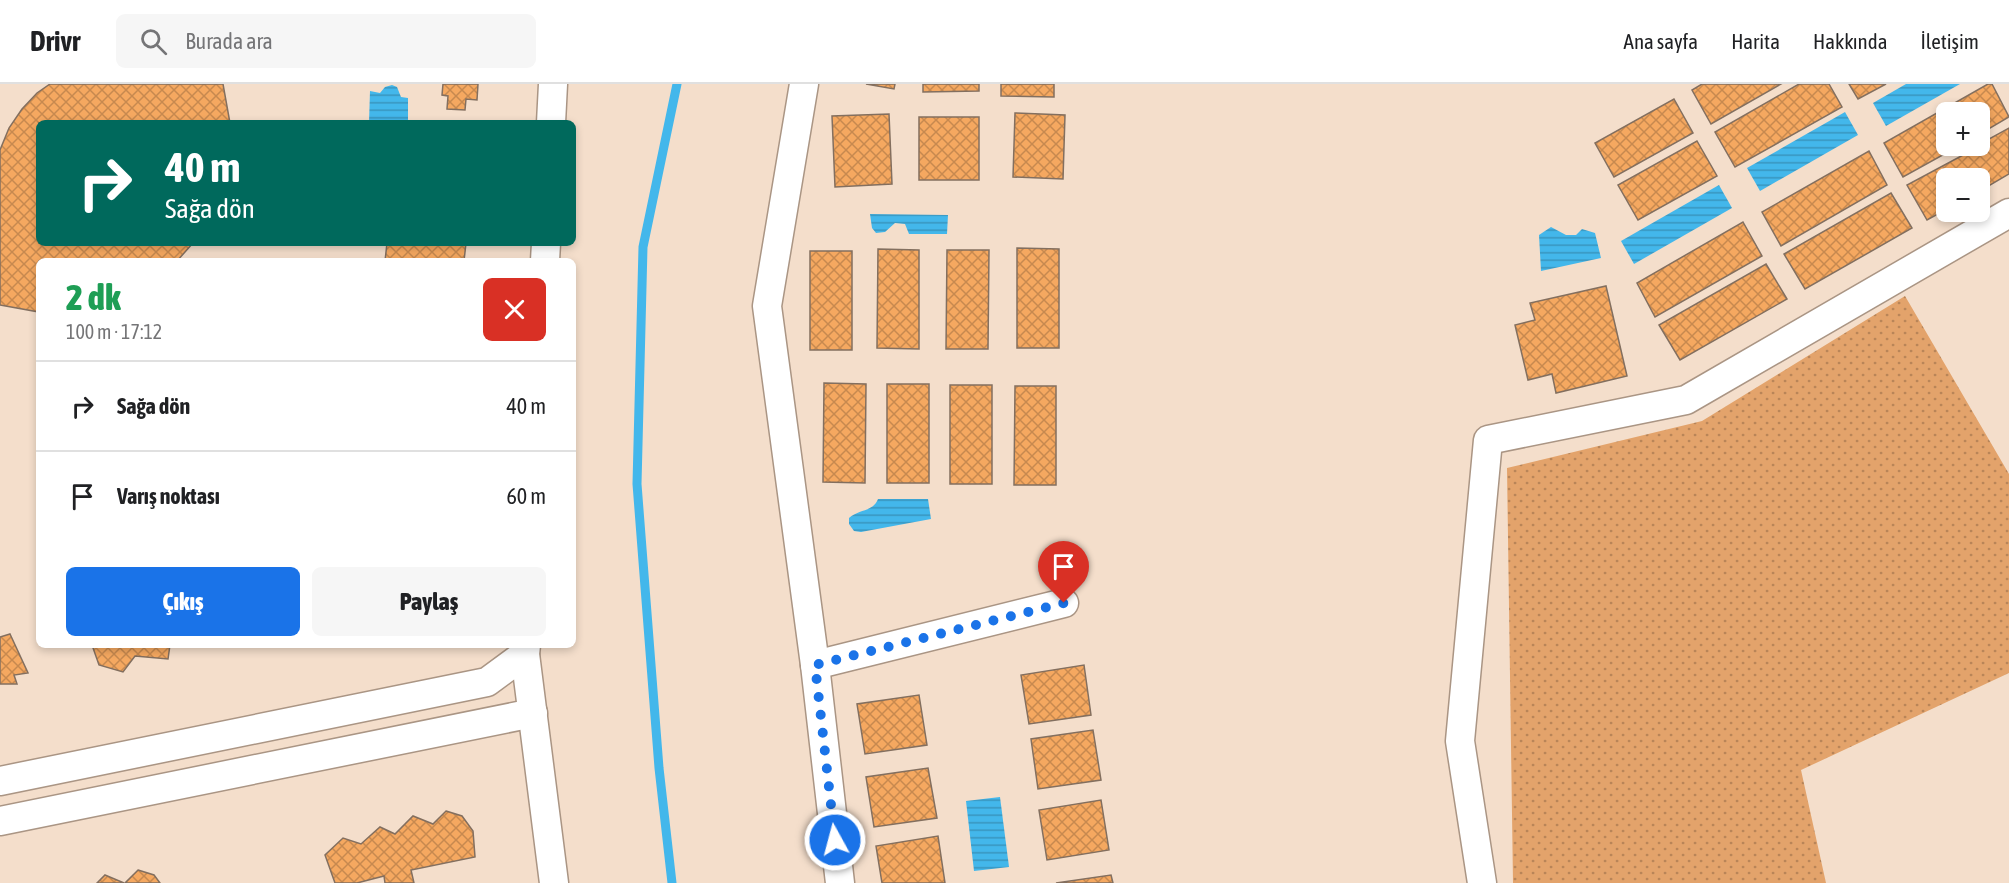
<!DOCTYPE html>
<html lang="tr">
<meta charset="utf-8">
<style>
body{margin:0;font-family:"Asap Condensed",sans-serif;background:#f6f6f6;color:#202124;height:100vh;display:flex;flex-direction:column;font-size:22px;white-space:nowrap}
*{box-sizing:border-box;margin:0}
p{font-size:20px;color:#757577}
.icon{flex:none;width:33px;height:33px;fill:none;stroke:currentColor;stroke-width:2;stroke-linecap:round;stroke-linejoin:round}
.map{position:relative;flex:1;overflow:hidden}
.sheet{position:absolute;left:36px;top:174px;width:540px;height:390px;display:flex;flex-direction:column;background:#fff;border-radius:9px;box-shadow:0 3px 9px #0003}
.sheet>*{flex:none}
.top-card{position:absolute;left:36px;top:36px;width:540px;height:126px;border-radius:9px;box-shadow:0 3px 9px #0003;background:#00695c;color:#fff;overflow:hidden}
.tools{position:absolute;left:1936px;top:18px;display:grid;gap:12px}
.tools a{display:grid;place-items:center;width:54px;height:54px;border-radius:9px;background:#fff;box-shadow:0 3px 9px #0003;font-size:30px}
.pin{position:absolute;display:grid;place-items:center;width:51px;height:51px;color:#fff;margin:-62px -26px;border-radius:50% 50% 50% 0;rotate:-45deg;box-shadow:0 0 6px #0007}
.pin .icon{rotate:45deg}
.me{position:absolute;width:66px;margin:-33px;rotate:353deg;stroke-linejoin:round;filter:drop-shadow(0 0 4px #0008)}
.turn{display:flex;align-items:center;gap:21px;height:126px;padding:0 30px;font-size:27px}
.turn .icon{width:78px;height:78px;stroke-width:2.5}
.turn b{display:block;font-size:42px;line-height:51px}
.round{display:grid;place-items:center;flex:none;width:63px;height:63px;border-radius:9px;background:#f6f6f6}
.headline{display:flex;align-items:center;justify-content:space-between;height:102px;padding:0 30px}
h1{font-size:36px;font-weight:800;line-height:45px;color:#1e9e55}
.action{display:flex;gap:12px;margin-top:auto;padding:12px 30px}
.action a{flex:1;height:69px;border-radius:9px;background:#1a73e8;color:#fff;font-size:24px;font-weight:800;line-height:69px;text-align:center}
.action a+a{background:#f6f6f6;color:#202124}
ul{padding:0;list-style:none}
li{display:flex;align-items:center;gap:18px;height:90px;padding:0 30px;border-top:2px solid #e0e0e0}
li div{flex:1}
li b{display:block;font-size:22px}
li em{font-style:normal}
header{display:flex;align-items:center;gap:36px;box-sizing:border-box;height:84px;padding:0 30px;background:#fff;border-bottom:2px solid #e0e0e0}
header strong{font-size:28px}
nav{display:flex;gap:33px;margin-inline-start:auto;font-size:21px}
.search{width:420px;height:54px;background:#f6f6f6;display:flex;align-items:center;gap:15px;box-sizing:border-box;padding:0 21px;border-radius:9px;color:#757577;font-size:22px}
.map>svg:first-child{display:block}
.grass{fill:url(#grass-dots)}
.water{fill:url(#water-rules)}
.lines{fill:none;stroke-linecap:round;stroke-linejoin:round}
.stream{stroke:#43b7eb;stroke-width:9}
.building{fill:url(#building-cross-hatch);stroke:#836f5f;stroke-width:1.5}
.street-casing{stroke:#aa9584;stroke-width:31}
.street{stroke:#fff;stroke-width:28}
.route{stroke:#1a73e8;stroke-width:10;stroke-dasharray:0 18}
</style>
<header>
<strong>Drivr</strong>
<div class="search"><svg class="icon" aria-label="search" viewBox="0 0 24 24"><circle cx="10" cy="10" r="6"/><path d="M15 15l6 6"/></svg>Burada ara</div>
<nav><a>Ana sayfa</a><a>Harita</a><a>Hakkında</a><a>İletişim</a></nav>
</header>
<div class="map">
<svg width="2009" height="799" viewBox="0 0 2009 799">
<defs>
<pattern id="grass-dots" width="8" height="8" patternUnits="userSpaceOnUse" patternTransform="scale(1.5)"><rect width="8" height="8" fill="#e3a36b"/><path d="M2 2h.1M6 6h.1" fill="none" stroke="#b98558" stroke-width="1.8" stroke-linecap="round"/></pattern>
<pattern id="water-rules" width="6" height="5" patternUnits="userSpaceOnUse" patternTransform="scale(1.5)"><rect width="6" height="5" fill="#43b7eb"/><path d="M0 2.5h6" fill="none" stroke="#3995be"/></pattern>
<pattern id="building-cross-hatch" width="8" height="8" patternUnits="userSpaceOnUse" patternTransform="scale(1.5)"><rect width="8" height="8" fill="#f5a860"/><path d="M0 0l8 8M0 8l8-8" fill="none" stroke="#c7894f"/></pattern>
</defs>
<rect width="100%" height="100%" fill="#f4decb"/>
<path class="grass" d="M1905,212L2009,390V589L1801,686L1826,799H1513L1507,384L1702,337Z"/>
<g class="water">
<path d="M1906,0H1960L1886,42L1873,19Z"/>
<path d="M392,1L397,3L401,13L408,14V39H369L370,7L380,9L385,3Z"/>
<path d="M1845,28L1858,51L1760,107L1747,84Z"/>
<path d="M1719,101L1732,124L1634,180L1621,157Z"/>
<path d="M870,130L948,131L947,150H909L905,140L895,139L885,148L876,149L872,144Z"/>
<path d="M1551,143L1566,151H1576L1582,145L1595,149L1601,174L1541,187L1539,151Z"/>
<path d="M878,415H928L931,435L861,448L854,447L849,440V434C859,425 873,428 878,415Z"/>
<path d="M1000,713L1009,783L974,787L966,717Z"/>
</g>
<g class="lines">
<path class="stream" d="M672,799L659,684L637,400L643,163L677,0"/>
</g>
<g class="building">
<path d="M50,0H223L230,39H39V159H193L177,177H39V228L0,221V66L9,44L22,25L37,9Z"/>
<path d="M443,0H478L477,16L466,15L465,26L447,25L448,12L442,11Z"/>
<path d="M866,0H895L894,5Z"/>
<path d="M923,0H979V7L923,8Z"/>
<path d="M1001,0H1054V13L1001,12Z"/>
<path d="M1702,0H1781L1711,40L1692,6Z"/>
<path d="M1799,0H1829L1842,23L1735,83L1715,48Z"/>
<path d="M1849,0H1886L1858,15Z"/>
<path d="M1988,0H1992L2009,33L1980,50V28H1947V62H1959L1903,93L1884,59Z"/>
<path d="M1674,15L1693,49L1614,93L1595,59Z"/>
<path d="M1015,29L1065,31L1063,95L1013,93Z"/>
<path d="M889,30L892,100L835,103L832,32Z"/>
<rect x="919" y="33" width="60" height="63"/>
<path d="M2009,44V90L1980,107V94H1947V125L1927,136L1907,101L1980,62V60Z"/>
<path d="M1697,57L1717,92L1638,136L1618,101Z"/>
<path d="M1869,67L1887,101L1781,162L1762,128Z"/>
<path d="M1891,109L1912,144L1805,205L1784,170Z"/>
<path d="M1743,138L1762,172L1655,233L1637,199Z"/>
<path d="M387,159H466L464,177H385Z"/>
<path d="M1017,164L1059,165V264H1017Z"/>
<path d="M878,165L919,166V265L877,264Z"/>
<path d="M947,166H989L988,265H946Z"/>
<rect x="810" y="167" width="42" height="99"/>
<path d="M1766,180L1787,215L1680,276L1659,241Z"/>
<path d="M1606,202L1627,292L1556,309L1552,290L1528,296L1515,241L1535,236L1530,219Z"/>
<path d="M824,299L866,300L865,399L823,398Z"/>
<rect x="887" y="300" width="42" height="99"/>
<rect x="950" y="301" width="42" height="99"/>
<path d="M1015,302H1056V401H1014Z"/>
<path d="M10,550L28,589L14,591L17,600H0V553Z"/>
<path d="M92,561H170L168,575L135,572L123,588L99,581Z"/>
<path d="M1084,581L1091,631L1029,640L1021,591Z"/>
<path d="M919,611L927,661L865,670L857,620Z"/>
<path d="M1093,646L1101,696L1038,705L1031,655Z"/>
<path d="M928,684L937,734L874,743L866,693Z"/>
<path d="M1101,716L1109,766L1047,776L1039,726Z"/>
<path d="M446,727L462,732L473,747L475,773L411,786L414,799H385L384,792L357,799H335L325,771L343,754L361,760L380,743L395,750L413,732L433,740Z"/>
<path d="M938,752L945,799H882L876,762Z"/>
<path d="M138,786L154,791L160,799H125Z"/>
<path d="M105,791L124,799H97Z"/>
<path d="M1111,791L1113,799H1056Z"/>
</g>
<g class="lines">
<defs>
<g id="street">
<path d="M804,0L767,222L815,581L840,799"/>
<path d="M551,39L553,0"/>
<path d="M545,177L546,159"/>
<path d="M526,561L525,570L554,799"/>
<path d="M815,581L1064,519"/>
<path d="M0,697L487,598L525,570"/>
<path d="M0,737L533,629"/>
<path d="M1482,799L1460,657L1488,356L1686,316L2009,129"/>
</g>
</defs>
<use href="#street" class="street-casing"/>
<use href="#street" class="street"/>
</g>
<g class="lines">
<path class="route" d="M835,756L815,581L1064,519"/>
</g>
</svg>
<div class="tools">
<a>+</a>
<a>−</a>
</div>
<div class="pin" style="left:1064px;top:519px;background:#d93025"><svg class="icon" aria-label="arrive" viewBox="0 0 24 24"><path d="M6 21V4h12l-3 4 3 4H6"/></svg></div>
<svg class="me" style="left:835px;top:756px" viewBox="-20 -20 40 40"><circle r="17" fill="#1a73e8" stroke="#fff" stroke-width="3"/><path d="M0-11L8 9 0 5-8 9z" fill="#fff"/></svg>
<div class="top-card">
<div class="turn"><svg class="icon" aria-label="right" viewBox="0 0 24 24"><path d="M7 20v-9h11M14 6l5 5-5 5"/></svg><div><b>40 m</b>Sağa dön</div></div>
</div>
<section class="sheet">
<div class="headline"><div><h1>2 dk</h1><p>100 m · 17:12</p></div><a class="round" style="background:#d93025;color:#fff"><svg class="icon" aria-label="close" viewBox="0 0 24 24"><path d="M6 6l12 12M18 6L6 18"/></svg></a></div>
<ul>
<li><svg class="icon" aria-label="right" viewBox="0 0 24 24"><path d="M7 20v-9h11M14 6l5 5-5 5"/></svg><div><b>Sağa dön</b></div><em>40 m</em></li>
<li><svg class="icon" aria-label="arrive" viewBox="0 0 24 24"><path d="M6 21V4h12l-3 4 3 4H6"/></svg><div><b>Varış noktası</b></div><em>60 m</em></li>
</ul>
<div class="action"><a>Çıkış</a><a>Paylaş</a></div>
</section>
</div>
